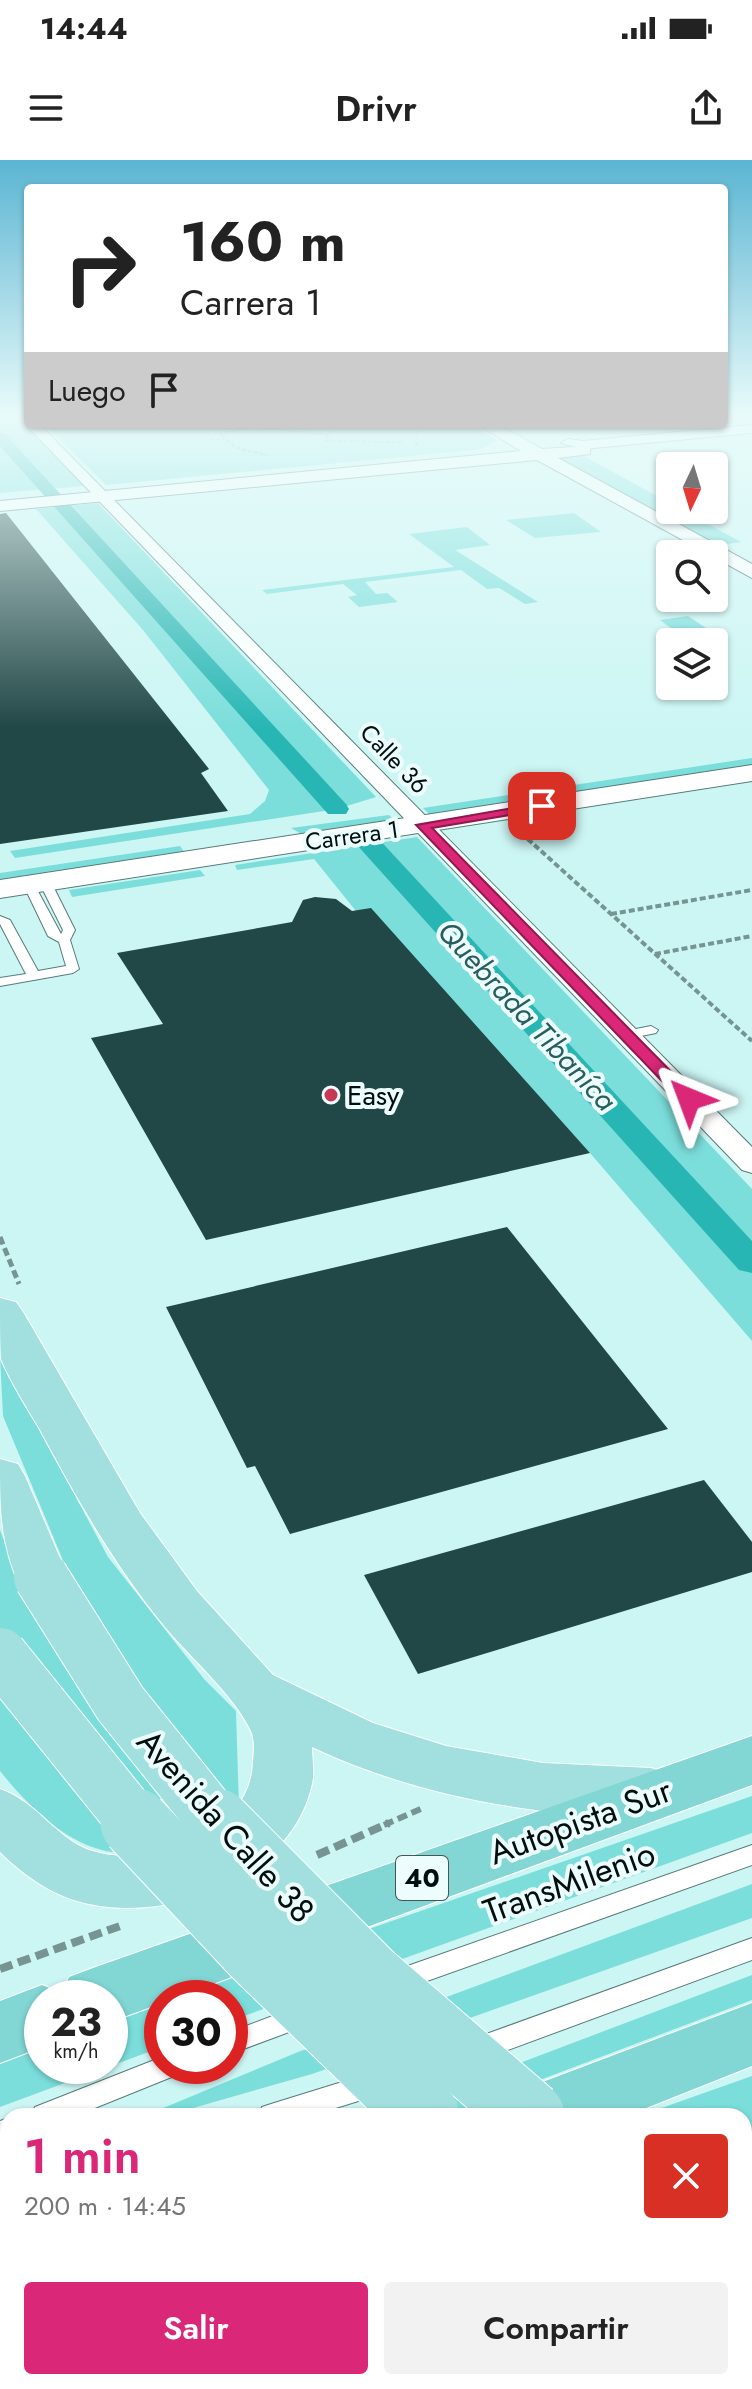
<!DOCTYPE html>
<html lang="es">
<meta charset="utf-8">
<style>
body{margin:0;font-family:Jost,sans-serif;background:#f2f2f2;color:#222;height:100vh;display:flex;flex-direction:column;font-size:30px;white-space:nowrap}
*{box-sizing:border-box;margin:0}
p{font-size:26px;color:#767676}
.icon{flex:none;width:44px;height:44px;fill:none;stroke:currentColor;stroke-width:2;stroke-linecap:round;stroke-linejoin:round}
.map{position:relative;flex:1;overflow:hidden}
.panel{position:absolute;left:0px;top:1948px;width:752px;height:282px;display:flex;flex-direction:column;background:#fff;border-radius:24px 24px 0 0;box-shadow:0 2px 6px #0004}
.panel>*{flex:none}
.banner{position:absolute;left:24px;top:24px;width:704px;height:244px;border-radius:8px;box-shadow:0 2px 6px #0004;background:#fff;color:#222;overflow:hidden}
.needle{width:52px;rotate:184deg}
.buttons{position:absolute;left:656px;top:292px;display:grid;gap:16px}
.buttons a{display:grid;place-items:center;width:72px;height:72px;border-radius:8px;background:#fff;box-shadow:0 2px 6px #0004;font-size:40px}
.speed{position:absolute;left:24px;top:1820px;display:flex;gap:16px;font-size:40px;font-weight:700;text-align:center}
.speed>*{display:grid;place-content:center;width:104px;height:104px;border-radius:50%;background:#fff;box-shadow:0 2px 6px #0004;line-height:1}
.speed small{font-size:20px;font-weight:400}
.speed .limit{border:12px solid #d22;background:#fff;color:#111}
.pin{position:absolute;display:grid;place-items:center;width:68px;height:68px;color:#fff;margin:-34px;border-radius:16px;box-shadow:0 4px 12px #0006}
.me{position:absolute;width:88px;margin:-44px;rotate:316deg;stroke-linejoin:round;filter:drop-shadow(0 0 6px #0008)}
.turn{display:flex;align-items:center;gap:28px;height:168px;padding:0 24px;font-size:36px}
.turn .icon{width:104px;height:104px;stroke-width:2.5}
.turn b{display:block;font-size:56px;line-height:68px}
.then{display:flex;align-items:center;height:76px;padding:0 24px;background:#0003;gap:16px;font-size:30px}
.round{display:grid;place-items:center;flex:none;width:84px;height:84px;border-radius:8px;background:#f2f2f2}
.summary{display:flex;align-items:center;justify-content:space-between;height:136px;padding:0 24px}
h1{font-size:48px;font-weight:600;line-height:60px;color:#db2777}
.button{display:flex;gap:16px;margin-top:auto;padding:16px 24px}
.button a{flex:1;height:92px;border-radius:8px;background:#db2777;color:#fff;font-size:32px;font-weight:600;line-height:92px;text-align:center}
.button a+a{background:#f2f2f2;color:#222}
.status{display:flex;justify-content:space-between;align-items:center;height:56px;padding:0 40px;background:#fff;direction:ltr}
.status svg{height:22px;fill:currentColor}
header{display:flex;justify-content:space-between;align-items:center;height:104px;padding:0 24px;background:#fff;font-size:36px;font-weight:600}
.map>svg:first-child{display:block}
.green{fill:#7bdedb}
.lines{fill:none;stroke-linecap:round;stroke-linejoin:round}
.canal{fill:#28b6b4;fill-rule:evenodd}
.building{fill:#214746}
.service-casing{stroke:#567c7b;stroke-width:2}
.minor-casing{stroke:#567c7b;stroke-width:2}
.tertiary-casing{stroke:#567c7b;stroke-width:2}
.primary-casing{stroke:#fff;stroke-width:2}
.trunk-casing{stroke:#fff;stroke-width:2}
.path-far4{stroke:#769492;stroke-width:2;stroke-dasharray:4 2;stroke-linecap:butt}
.path-far3{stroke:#769492;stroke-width:4;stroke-dasharray:6 3;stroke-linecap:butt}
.path-far2{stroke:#769492;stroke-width:5;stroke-dasharray:8 4;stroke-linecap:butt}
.path-far1{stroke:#769492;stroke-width:6;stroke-dasharray:10 5;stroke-linecap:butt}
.path{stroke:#769492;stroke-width:8;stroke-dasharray:13 6;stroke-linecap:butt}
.service{fill:#fff;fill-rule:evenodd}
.minor{fill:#fff;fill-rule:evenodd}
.tertiary{fill:#fff;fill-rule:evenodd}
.primary{fill:#a1e0df;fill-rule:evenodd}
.trunk{fill:#82d6d4;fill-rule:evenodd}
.primary-bridge-far1-casing{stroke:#fff;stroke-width:56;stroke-linecap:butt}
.primary-bridge-casing{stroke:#fff;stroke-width:71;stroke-linecap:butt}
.primary-bridge-far1{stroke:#a1e0df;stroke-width:54}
.primary-bridge{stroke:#a1e0df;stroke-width:69}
.route{fill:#db2777;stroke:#8e194d;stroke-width:2}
.poi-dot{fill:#c93957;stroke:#edfdfd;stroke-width:3}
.labels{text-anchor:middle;stroke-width:8;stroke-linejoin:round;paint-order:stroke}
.far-street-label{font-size:24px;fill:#020f0f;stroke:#edfdfd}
.shield{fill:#edfdfd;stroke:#485656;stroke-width:2}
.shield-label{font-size:26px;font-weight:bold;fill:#020f0f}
.poi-label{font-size:28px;fill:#020f0f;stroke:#edfdfd;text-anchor:start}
.water-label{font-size:30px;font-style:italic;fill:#285e5d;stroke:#edfdfd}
.near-street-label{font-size:34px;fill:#020f0f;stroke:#edfdfd}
</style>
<div class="status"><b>14:44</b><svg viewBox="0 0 49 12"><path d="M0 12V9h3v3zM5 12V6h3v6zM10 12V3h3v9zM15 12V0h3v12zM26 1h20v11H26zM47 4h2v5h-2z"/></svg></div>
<header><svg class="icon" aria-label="menu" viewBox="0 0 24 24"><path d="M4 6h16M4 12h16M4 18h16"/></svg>Drivr<svg class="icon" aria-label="share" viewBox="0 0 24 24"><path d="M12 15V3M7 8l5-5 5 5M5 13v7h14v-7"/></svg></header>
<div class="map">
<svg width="752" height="2229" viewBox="0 0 752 2229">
<rect width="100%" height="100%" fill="#ccf6f4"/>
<g class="green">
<path d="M0,256H17L85,326L0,333Z"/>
<path d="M89,264H469L497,280L481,289L464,291L106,325L48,268Z"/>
<path d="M580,294L670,343V350H682L741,382L713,386L555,297Z"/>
<path d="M98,343L376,637L337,649L15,698L10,691L250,654L265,641L269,630L143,470L36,349Z"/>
<path d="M574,353L601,372L535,378L506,360Z"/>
<path d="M467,367L490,385L455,390L538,442L525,444L499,428L487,429L461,410L365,422L376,434L387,433L398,442L359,447L348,437L357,435L343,424L267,434L262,430L454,407L409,374Z"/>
<path d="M688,456L715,474L683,477L660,460Z"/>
<path d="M752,598V608L433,658L423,648Z"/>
<path d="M389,655L397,662L303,675L291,668Z"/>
<path d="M417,677L752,1029V1181L590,993L386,767L356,751L314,699L237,710L235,705Z"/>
<path d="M180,686L185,693L0,722V713Z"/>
<path d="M200,710L205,716L72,737L69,730Z"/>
<path d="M0,1196L108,1397L204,1519L236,1551L239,1648C219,1656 140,1694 125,1693C73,1693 30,1648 0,1611V1370L21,1425L67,1410L3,1256Z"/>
<path d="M752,1636V1673L230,1861V1838H170Z"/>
<path d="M752,1724V1758L312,1914L165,1956H144L298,1892Z"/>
<path d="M752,1815V1840L444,1956H380Z"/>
<path d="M162,1841V1887L0,1947V1900L42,1885V1906H110V1860Z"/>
<path d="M752,1916V2092L744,2095V1956H639Z"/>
<path d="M8,2198V2222H452L437,2229H0V2201Z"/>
</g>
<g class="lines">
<g class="canal">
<path d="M0,273L5,274L346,644L349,649L346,654H328L0,286Z"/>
<path d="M366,673L375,675L752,1081V1113L739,1110L357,685L354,680L357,675Z"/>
</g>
</g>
<g class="building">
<path d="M6,353L209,609L201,613L228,651L0,684V354Z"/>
<path d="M315,737L336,739L352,751L371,748L590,993L206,1080L91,878L163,864L117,793L292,762L303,740Z"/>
<path d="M507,1067L668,1269L290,1374L255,1306L247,1308L166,1147Z"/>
<path d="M704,1320L752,1382V1412L418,1514L364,1415Z"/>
</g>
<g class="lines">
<defs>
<g id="service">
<rect x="659" y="330" width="11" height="4"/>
<path d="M45,719L51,722L75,770L70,780L79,809L73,813L0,826V818L26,814L0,764V756L10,760L38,811L66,806L59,782L48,776L23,724L33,722L61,774L63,770L39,722Z"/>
<path d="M651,866L658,870L656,873L626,879L619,875L621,872Z"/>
<path d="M752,1685V1705L399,1831L391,1828L387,1820L391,1812L399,1809Z"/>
<path d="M752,1778V1800L478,1901L469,1897L466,1889L469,1881L478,1877Z"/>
<path d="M299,1846L308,1849L311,1857L308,1865L230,1894V1872Z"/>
<path d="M162,1897V1906H182L179,1914L75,1956H31L35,1947Z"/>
<path d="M368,1914L377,1918L381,1926L377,1934L368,1938L310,1956H258L262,1947L271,1944Z"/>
<path d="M8,1958V1983L0,1986V1961Z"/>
<path d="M8,2031V2057L0,2060V2034Z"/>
</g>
<g id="minor">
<path d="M28,261L39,264L752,987V1013L742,1010L28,267Z"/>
<path d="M752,265V273L583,289L561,283L568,279L583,281Z"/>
</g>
<g id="tertiary">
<path d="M477,264H497L542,289L590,286V294L558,298L752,404V418L537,300L0,351V341L521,291Z"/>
<path d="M752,605V621L0,738V720Z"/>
</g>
<g id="primary">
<path d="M0,1138L16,1142L23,1152L140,1353L197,1431L273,1515L373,1563L446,1586L543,1603L651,1608L672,1615L681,1633L672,1651C643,1661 612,1657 581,1655C488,1647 397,1627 312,1587C312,1597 314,1608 313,1618C297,1714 176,1763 89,1744C54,1737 26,1717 0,1692V1629C37,1642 56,1678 89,1690C151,1711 252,1674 253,1601C254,1591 255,1580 251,1571C235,1536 191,1498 166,1468C116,1408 76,1337 39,1268C26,1246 11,1223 1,1199C0,1182 0,1156 0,1138Z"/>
<path d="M0,1299L18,1304L25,1316L68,1417L60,1431L41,1437L22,1431C0,1385 0,1349 0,1299Z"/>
<path d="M744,2071L752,2074V2229H708L705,2222H744Z"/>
<path d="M533,2222H625L622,2229H530Z"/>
</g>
<g id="trunk">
<path d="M752,1576V1625L175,1838H162V1843L110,1862V1838H42V1887L0,1903V1841L42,1825L62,1833L69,1817L93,1808Z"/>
<path d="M752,1843V1906L626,1956H506L516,1932Z"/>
<path d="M8,2121V2197L0,2200V2124Z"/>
</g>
</defs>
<use href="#service" class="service-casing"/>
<use href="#minor" class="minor-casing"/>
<use href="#tertiary" class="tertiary-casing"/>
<use href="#primary" class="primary-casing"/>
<use href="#trunk" class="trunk-casing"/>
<g class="path-far4">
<path d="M333,264L326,281L402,282"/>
<path d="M246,266L328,275"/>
<path d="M246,267L220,274L236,288L267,295"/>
<path d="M288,267H331"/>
<path d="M210,280L224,279"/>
<path d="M416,286L418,264"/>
</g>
<g class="path-far3">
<path d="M521,673L752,881"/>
<path d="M611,754L752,730"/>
<path d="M655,794L752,776"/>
</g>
<path class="path-far2" d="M0,1077L19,1124"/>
<path class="path-far1" d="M384,1665L425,1647"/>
<g class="path">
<path d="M317,1695L389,1663"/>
<path d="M0,1809L120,1766"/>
<path d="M744,1976L752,1973"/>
<path d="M116,2229L133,2222"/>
<path d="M487,2229L502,2222"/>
</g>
<use href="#service" class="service"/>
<use href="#minor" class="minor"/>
<use href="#tertiary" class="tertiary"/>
<use href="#primary" class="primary"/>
<use href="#trunk" class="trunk"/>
<defs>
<g id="primary-bridge-far1">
<path d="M41,1417L120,1543L218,1665"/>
<path d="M0,1495L137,1665"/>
</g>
<g id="primary-bridge">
<path d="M135,1663L256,1792L425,1956"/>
<path d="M216,1663L370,1818L530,1956"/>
</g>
</defs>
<use href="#primary-bridge-far1" class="primary-bridge-far1-casing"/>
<use href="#primary-bridge" class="primary-bridge-casing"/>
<use href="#primary-bridge-far1" class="primary-bridge-far1"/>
<use href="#primary-bridge" class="primary-bridge"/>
</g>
<linearGradient id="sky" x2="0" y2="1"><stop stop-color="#5bb5d3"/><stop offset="0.45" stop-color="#e8fbfa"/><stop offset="1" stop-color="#e8fbfa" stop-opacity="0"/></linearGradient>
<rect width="752" height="568" fill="url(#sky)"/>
<path class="route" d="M542,643L548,646L546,649L432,668L695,936V943H683L416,665Z"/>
<circle class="poi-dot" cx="331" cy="935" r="8"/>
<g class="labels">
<g class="far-street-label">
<text transform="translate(394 599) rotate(46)" y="8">Calle 36</text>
<text transform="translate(352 676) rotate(-8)" y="8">Carrera 1</text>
</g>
<rect class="shield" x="396" y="1696" width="52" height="44" rx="6"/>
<g class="shield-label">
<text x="422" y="1727">40</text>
</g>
<g class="poi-label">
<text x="347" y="945">Easy</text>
</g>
<g class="water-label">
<text transform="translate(527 856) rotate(47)" y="10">Quebrada Tibaníca</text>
</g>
<g class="near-street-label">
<text transform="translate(580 1661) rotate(-20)" y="12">Autopista Sur</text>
<text transform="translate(226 1666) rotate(48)" y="12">Avenida Calle 38</text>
<text transform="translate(569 1722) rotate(-20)" y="12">TransMilenio</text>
</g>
</g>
</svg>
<div class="buttons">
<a><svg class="needle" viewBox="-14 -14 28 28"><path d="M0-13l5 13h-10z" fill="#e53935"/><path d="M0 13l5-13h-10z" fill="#767676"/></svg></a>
<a><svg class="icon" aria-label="search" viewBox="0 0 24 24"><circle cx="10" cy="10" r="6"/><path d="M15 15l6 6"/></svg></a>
<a><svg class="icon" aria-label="layers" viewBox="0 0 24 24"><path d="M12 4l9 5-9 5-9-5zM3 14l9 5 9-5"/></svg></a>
</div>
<div class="speed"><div>23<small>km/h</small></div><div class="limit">30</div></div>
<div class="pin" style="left:542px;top:646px;background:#d93025"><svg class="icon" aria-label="arrive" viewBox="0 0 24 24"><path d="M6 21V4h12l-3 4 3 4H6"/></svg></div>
<svg class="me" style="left:689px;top:939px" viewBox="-20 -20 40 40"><path d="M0-17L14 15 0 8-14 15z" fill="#db2777" stroke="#fff" stroke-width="4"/></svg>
<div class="banner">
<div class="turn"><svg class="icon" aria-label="right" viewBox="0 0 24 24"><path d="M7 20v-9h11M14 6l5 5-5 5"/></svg><div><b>160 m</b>Carrera 1</div></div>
<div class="then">Luego<svg class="icon" aria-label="arrive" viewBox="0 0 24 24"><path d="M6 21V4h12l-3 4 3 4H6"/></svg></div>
</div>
<section class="panel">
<div class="summary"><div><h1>1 min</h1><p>200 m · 14:45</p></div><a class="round" style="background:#d93025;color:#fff"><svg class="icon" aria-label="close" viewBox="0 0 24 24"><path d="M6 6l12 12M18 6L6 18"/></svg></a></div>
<div class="button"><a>Salir</a><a>Compartir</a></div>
</section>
</div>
